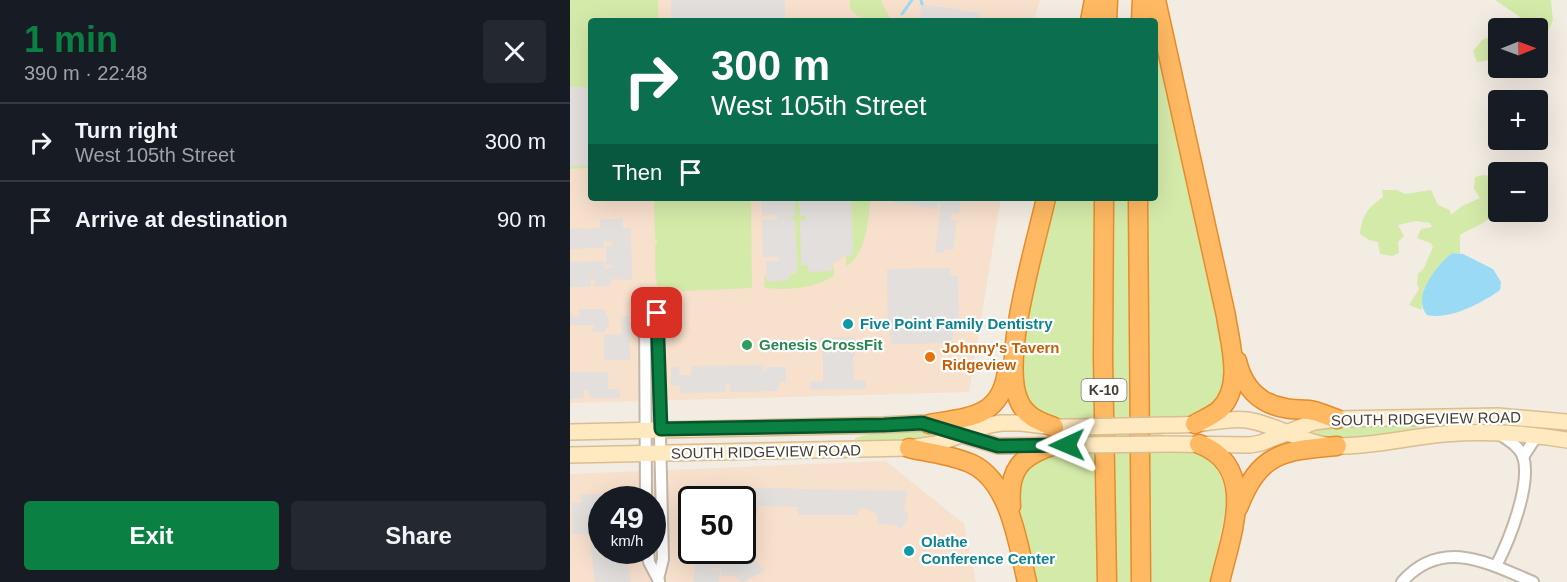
<!DOCTYPE html>
<meta charset="utf-8">
<style>
body{margin:0;font-family:Helvetica,sans-serif;background:#242831;color:#f1f3f6;height:100vh;display:flex;flex-direction:column;font-size:22px;white-space:nowrap}
*{box-sizing:border-box;margin:0}
p{font-size:20px;color:#9ea1a6}
.icon{flex:none;width:33px;height:33px;fill:none;stroke:currentColor;stroke-width:2;stroke-linecap:round;stroke-linejoin:round}
.map{position:relative;flex:1;overflow:hidden}
.panel{display:flex;flex-direction:column;background:#171b24;width:570px}
.panel>*{flex:none}
.top-card{position:absolute;left:18px;top:18px;width:570px;height:183px;border-radius:6px;box-shadow:0 6px 24px #0002;background:#0b6e4f;color:#fff;overflow:hidden}
.needle{width:39px;rotate:89deg}
.fabs{position:absolute;left:918px;top:18px;display:grid;gap:12px}
.fabs a{display:grid;place-items:center;width:60px;height:60px;border-radius:6px;background:#171b24;box-shadow:0 6px 24px #0002;font-size:30px}
.speed{position:absolute;left:18px;top:486px;display:flex;gap:12px;font-size:30px;font-weight:700;text-align:center}
.speed>*{display:grid;place-content:center;width:78px;height:78px;border-radius:50%;background:#171b24;box-shadow:0 6px 24px #0002;line-height:1}
.speed small{font-size:15px;font-weight:400}
.speed .limit{border:3px solid #111;border-radius:9px;background:#fff;color:#111}
.pin{position:absolute;display:grid;place-items:center;width:51px;height:51px;color:#fff;margin:-26px;border-radius:12px;box-shadow:0 3px 9px #0006}
.me{position:absolute;width:66px;margin:-33px;rotate:269deg;stroke-linejoin:round;filter:drop-shadow(0 0 4px #0008)}
.turn{display:flex;align-items:center;gap:21px;height:126px;padding:0 24px;font-size:27px}
.turn .icon{width:78px;height:78px;stroke-width:2.5}
.turn b{display:block;font-size:42px;line-height:51px}
.then{display:flex;align-items:center;height:57px;padding:0 24px;background:#0003;gap:12px;font-size:22px}
.round{display:grid;place-items:center;flex:none;width:63px;height:63px;border-radius:6px;background:#242831}
.head{display:flex;align-items:center;justify-content:space-between;height:102px;padding:0 24px}
h1{font-size:36px;font-weight:700;line-height:45px;color:#0b8043}
.action{display:flex;gap:12px;margin-top:auto;padding:12px 24px}
.action a{flex:1;height:69px;border-radius:6px;background:#0b8043;color:#fff;font-size:24px;font-weight:700;line-height:69px;text-align:center}
.action a+a{background:#242831;color:#f1f3f6}
ul{padding:0;list-style:none}
li{display:flex;align-items:center;gap:18px;height:78px;padding:0 24px;border-top:2px solid #363941}
li div{flex:1}
li b{display:block;font-size:22px}
li em{font-style:normal}
main{display:flex;flex:1;min-height:0}
.map>svg:first-child{display:block}
.commercial{fill:#f7e0cc;fill-rule:evenodd}
.green{fill:#d4eaa9}
.parking{fill:#e3dfdc}
.water{fill:#9bdaf4}
.lines{fill:none;stroke-linecap:round;stroke-linejoin:round}
.stream{stroke:#9bdaf4;stroke-width:3}
.street-casing{stroke:#c2b6a8;stroke-width:14}
.secondary-casing{stroke:#d9be92;stroke-width:18}
.highway-casing{stroke:#e68c2a;stroke-width:21}
.street{stroke:#fff;stroke-width:10}
.secondary{stroke:#ffe9c1;stroke-width:15}
.highway{stroke:#ffb962;stroke-width:18}
.secondary-bridge-casing{stroke:#d9be92;stroke-width:18;stroke-linecap:butt}
.secondary-bridge{stroke:#ffe9c1;stroke-width:15}
.route-casing{stroke:#07532c;stroke-width:15}
.route{stroke:#0b8043;stroke-width:10}
.culture-dot{fill:#0f9aa8;stroke:#fff;stroke-width:2}
.leisure-dot{fill:#2e9e5b;stroke:#fff;stroke-width:2}
.food-dot{fill:#e8710a;stroke:#fff;stroke-width:2}
.labels{text-anchor:middle;stroke-width:4.5;stroke-linejoin:round;paint-order:stroke}
.shield{fill:#fff;stroke:#7d7670;stroke-width:1.5}
.shield-label{font-size:14px;font-weight:bold;fill:#453c33}
.culture-label{font-size:15px;font-weight:bold;fill:#0d838f;stroke:#fff;text-anchor:start}
.leisure-label{font-size:15px;font-weight:bold;fill:#27864d;stroke:#fff;text-anchor:start}
.food-label{font-size:15px;font-weight:bold;fill:#c56008;stroke:#fff;text-anchor:start}
.street-label{font-size:15px;fill:#453c33;stroke:#fff}
</style>
<main>
<section class="panel">
<div class="head"><div><h1>1 min</h1><p>390 m · 22:48</p></div><a class="round"><svg class="icon" aria-label="close" viewBox="0 0 24 24"><path d="M6 6l12 12M18 6L6 18"/></svg></a></div>
<ul>
<li><svg class="icon" aria-label="right" viewBox="0 0 24 24"><path d="M7 20v-9h11M14 6l5 5-5 5"/></svg><div><b>Turn right</b><p>West 105th Street</p></div><em>300 m</em></li>
<li><svg class="icon" aria-label="arrive" viewBox="0 0 24 24"><path d="M6 21V4h12l-3 4 3 4H6"/></svg><div><b>Arrive at destination</b></div><em>90 m</em></li>
</ul>
<div class="action"><a>Exit</a><a>Share</a></div>
</section>
<div class="map">
<svg width="997" height="582" viewBox="0 0 997 582">
<rect width="100%" height="100%" fill="#f3ece3"/>
<g class="commercial">
<path d="M88,0H470L464,21H89Z"/>
<path d="M21,168V198H431L399,392L0,403V169Z"/>
<path d="M316,461L394,524L406,582H0V474ZM32,500H82V550H32ZM122,500H172V550H122Z"/>
</g>
<g class="green">
<path d="M0,0H88L89,21H21V168L0,169Z"/>
<path d="M280,0H311L321,21H294L280,9Z"/>
<path d="M925,0H981L983,20L973,44L968,46V28H936L950,17Z"/>
<path d="M581,17H586C604,99 622,181 639,263C645,292 663,358 655,385C646,415 619,418 592,419L593,451C601,451 611,448 620,450C668,459 657,503 650,537C647,552 645,567 642,582H581L578,198H585V21H581Z"/>
<path d="M928,33V59L907,62L903,51L912,40Z"/>
<path d="M913,175L926,176C929,182 928,188 928,195C928,223 909,223 890,235V254L882,253C867,269 850,286 852,310L839,305L849,289L847,283L848,274L854,268L863,247L860,243L847,238L851,229L862,227L860,223L846,221L828,225L834,236L828,242L829,253L822,256L810,254L808,242L799,240L790,234C792,215 798,208 813,197L812,190H827L835,194L861,190L868,205L880,210L881,215L892,206L910,198L904,189L905,177Z"/>
<path d="M84,198H181L182,288L113,291L108,288L106,290C102,291 95,292 91,290C83,286 86,255 85,246L88,241L85,240Z"/>
<path d="M225,198H229L230,215L236,216L237,218L235,220H230L239,271H261L263,263L264,275C246,289 217,290 196,288L194,286L195,273L197,282L227,272L225,220H219L218,217L225,216Z"/>
<path d="M281,198H301C298,219 297,255 276,266V256L282,255Z"/>
<path d="M482,198H525L527,582H463L447,508C445,480 460,458 487,452C495,451 503,452 511,452L512,420C491,420 466,420 455,398C440,368 474,236 482,198Z"/>
<path d="M541,198H561L564,582H544L541,386Z"/>
<path d="M871,422V425L854,426L828,434L776,439L760,438L743,434V430L754,427Z"/>
<path d="M348,429L365,433L364,438L351,441L285,443V438L306,432Z"/>
</g>
<g class="parking">
<rect x="101" y="0" width="114" height="21"/>
<path d="M351,4L410,13V21H350Z"/>
<rect x="0" y="87" width="21" height="79"/>
<path d="M192,198H225V216H220L218,218L225,220L227,272L220,273L219,280L197,282L196,261H207L209,259L208,257H193L192,220L206,219L208,217L206,215L192,216Z"/>
<path d="M229,198H281L283,255H276L262,264L261,271L239,272L238,265H231L230,220H235L237,218L236,216H230Z"/>
<path d="M323,198H391L389,214L382,213L380,219L387,221L383,250L375,249L373,253L365,252L371,207L370,203H368L366,209L322,202Z"/>
<path d="M30,219H52L53,228H61L62,280L41,279L40,286L25,287V280L21,279L20,287H0V262L34,261L35,269L43,267V265H36V246H43L40,241H34V248L0,249V229L30,228Z"/>
<path d="M380,268L381,276H388L389,326H384L382,343L322,344L318,326L317,269Z"/>
<path d="M8,309H34L38,317L39,324L34,332H24L22,330L24,325H0V312L3,317L11,316Z"/>
<path d="M51,316H59L60,360H34V335L52,334Z"/>
<path d="M285,337V356L283,357L284,381L296,380V389L240,390V382L253,381V357L249,338Z"/>
<path d="M193,365L194,373L198,367H216V382H209L208,391L160,392V385L156,384L155,392L110,393V386H101V367H109L110,375H121L122,366Z"/>
<path d="M0,372H38V389H50V398H20L19,391L16,390L14,391V398L0,399Z"/>
<path d="M136,487L337,491L334,509H332L339,514L332,529L325,525L307,524V514L294,508L289,509L288,515H228L227,507L190,506L188,507V514L173,513L172,500L126,499H133L136,494Z"/>
<path d="M11,494H36V499L32,500V550L55,551L61,582H25L19,534H3L2,503H11Z"/>
<path d="M125,551H147L159,558L160,551L172,552L183,558L195,571L172,582L164,576H151V568H143V570H150L149,582H124Z"/>
</g>
<path class="water" d="M882,253L893,254L923,269L931,282L930,290C912,303 880,320 857,315C841,297 867,265 882,253Z"/>
<g class="lines">
<g class="stream">
<path d="M351,0L352,4"/>
<path d="M332,14L342,0"/>
</g>
<defs>
<g id="street">
<path d="M81,298L87,313L93,559L88,579"/>
<path d="M953,457L964,440L971,437"/>
<path d="M76,500L75,313L81,298"/>
<path d="M78,550L79,562L89,581"/>
<path d="M926,566C939,541 962,484 953,456C949,446 938,440 929,434"/>
<path d="M832,582C872,537 918,563 963,582"/>
</g>
<g id="secondary">
<path d="M595,425C606,425 617,425 627,424C644,422 660,418 677,420C709,425 737,446 769,446C805,446 839,437 874,434C915,431 957,433 997,440"/>
<path d="M0,432L314,425L352,423L428,446L510,445"/>
<path d="M596,444L680,445L691,443L744,422L767,419L928,416L997,422"/>
<path d="M0,455L339,448L366,444L419,425L431,423H451L484,427H510"/>
</g>
<g id="highway">
<path d="M586,0L656,316C660,344 674,387 649,410C642,416 632,420 625,424"/>
<path d="M520,21L524,0"/>
<path d="M537,21L538,0"/>
<path d="M571,21L572,0"/>
<path d="M476,198C466,244 430,360 449,401C456,417 469,421 484,427"/>
<path d="M534,198L533,358L537,582"/>
<path d="M568,198L571,582"/>
<path d="M667,361C673,386 689,404 715,408C723,410 731,409 739,410C748,411 758,416 767,419"/>
<path d="M359,424C398,417 431,418 437,371"/>
<path d="M629,444C689,467 661,535 650,582"/>
<path d="M339,448C359,453 383,455 402,464C440,482 448,544 457,582"/>
<path d="M441,506C438,470 450,456 485,445"/>
<path d="M668,508C690,452 712,451 767,446"/>
</g>
</defs>
<use href="#street" class="street-casing"/>
<use href="#secondary" class="secondary-casing"/>
<use href="#highway" class="highway-casing"/>
<use href="#street" class="street"/>
<use href="#secondary" class="secondary"/>
<use href="#highway" class="highway"/>
<defs>
<g id="secondary-bridge">
<path d="M510,427L595,425"/>
<path d="M510,445L596,444"/>
</g>
</defs>
<use href="#secondary-bridge" class="secondary-bridge-casing"/>
<use href="#secondary-bridge" class="secondary-bridge"/>
</g>
<g class="lines">
<defs>
<path id="route" d="M87,313L91,429L314,425L352,423L428,446L497,445"/>
</defs>
<use href="#route" class="route-casing"/>
<use href="#route" class="route"/>
</g>
<g class="culture-dot">
<circle cx="278" cy="324" r="6"/>
<circle cx="339" cy="551" r="6"/>
</g>
<circle class="leisure-dot" cx="177" cy="345" r="6"/>
<circle class="food-dot" cx="360" cy="357" r="6"/>
<g class="labels">
<rect class="shield" x="511.5" y="379" width="45" height="22" rx="4.5"/>
<g class="shield-label">
<text x="534" y="395">K-10</text>
</g>
<g class="culture-label">
<text x="290" y="329">Five Point Family Dentistry</text>
<text x="351" y="547">Olathe<tspan x="351" dy="17">Conference Center</tspan></text>
</g>
<g class="leisure-label">
<text x="189" y="350">Genesis CrossFit</text>
</g>
<g class="food-label">
<text x="372" y="353">Johnny's Tavern<tspan x="372" dy="17">Ridgeview</tspan></text>
</g>
<g class="street-label">
<text transform="translate(856 419) rotate(-1)" y="5">SOUTH RIDGEVIEW ROAD</text>
<text transform="translate(196 452) rotate(-1)" y="5">SOUTH RIDGEVIEW ROAD</text>
</g>
</g>
</svg>
<div class="fabs">
<a><svg class="needle" viewBox="-14 -14 28 28"><path d="M0-13l5 13h-10z" fill="#e53935"/><path d="M0 13l5-13h-10z" fill="#9ea1a6"/></svg></a>
<a>+</a>
<a>−</a>
</div>
<div class="speed"><div>49<small>km/h</small></div><div class="limit">50</div></div>
<div class="pin" style="left:87px;top:313px;background:#d93025"><svg class="icon" aria-label="arrive" viewBox="0 0 24 24"><path d="M6 21V4h12l-3 4 3 4H6"/></svg></div>
<svg class="me" style="left:497px;top:445px" viewBox="-20 -20 40 40"><path d="M0-17L14 15 0 8-14 15z" fill="#0b8043" stroke="#fff" stroke-width="4"/></svg>
<div class="top-card">
<div class="turn"><svg class="icon" aria-label="right" viewBox="0 0 24 24"><path d="M7 20v-9h11M14 6l5 5-5 5"/></svg><div><b>300 m</b>West 105th Street</div></div>
<div class="then">Then<svg class="icon" aria-label="arrive" viewBox="0 0 24 24"><path d="M6 21V4h12l-3 4 3 4H6"/></svg></div>
</div>
</div>
</main>
